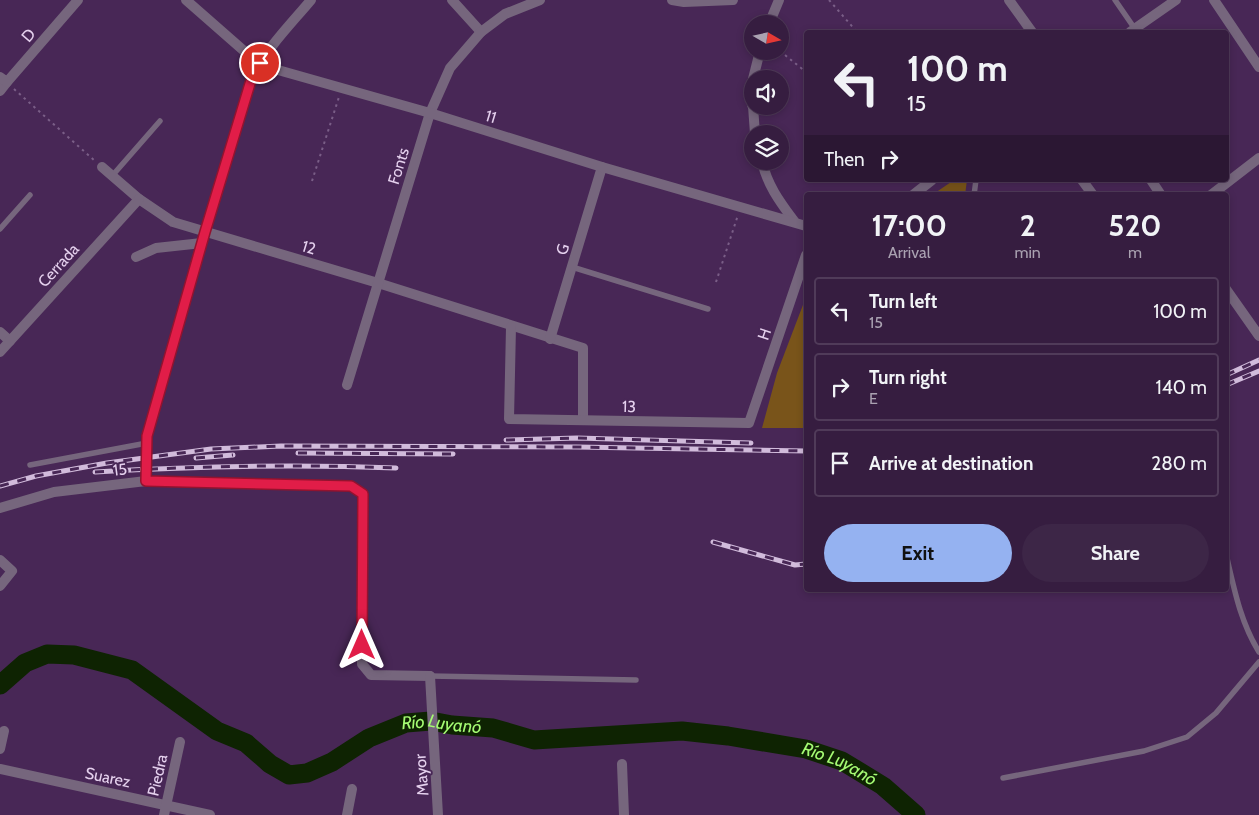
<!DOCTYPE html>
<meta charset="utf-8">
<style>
body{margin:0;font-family:Cabin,sans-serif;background:#3d2647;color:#f1f3f6;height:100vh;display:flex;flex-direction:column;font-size:19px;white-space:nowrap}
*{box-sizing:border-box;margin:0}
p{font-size:16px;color:#aaa2b1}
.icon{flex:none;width:28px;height:28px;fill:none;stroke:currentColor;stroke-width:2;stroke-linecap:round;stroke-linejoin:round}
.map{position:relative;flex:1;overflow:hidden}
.drawer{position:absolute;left:804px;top:192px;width:425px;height:400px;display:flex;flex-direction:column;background:#361d40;border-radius:5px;box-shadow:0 2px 8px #0003,0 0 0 1px #503b59}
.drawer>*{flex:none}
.guide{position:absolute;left:804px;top:30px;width:425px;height:152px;border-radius:5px;box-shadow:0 2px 8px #0003,0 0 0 1px #503b59;background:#361d40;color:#f1f3f6;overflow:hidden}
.needle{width:32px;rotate:99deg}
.buttons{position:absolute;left:744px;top:15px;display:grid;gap:10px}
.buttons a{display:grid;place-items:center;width:45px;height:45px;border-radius:50%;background:#361d40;box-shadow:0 2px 8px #0003,0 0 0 1px #503b59;font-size:25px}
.pin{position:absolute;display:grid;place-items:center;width:42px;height:42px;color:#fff;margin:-21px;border:2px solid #fff;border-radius:50%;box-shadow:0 1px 5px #0007}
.me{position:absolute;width:55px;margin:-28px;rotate:0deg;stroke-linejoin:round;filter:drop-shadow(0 0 4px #0008)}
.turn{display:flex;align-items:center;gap:18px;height:105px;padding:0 20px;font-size:22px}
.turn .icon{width:65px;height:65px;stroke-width:2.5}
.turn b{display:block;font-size:35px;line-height:42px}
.then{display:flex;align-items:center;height:48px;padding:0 20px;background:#0003;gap:10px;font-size:19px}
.eta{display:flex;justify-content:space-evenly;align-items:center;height:85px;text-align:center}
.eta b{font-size:30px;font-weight:700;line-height:35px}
.primary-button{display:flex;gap:10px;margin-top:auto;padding:10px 20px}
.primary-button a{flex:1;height:58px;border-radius:30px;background:#95b2f1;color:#111;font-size:20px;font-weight:700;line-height:58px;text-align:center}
.primary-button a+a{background:#3d2647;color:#f1f3f6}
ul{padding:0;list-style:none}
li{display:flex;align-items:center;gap:15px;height:68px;margin:0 10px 8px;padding:0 10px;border:2px solid #503b59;border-radius:5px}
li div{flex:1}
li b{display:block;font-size:19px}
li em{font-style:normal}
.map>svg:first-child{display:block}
.green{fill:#79541a}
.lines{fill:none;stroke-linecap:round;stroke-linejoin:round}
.river{stroke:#0e2302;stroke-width:19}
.path{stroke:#7a5e87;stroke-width:2;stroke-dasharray:2.5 4;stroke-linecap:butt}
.service{stroke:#76667d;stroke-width:5.5}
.minor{stroke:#76667d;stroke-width:10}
.tertiary{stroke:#76667d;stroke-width:10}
.rail-casing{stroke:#d1bbdb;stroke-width:5}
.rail{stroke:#482756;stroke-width:3;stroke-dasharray:9;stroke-linecap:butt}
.route-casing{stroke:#92132f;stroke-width:12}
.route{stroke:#e11d48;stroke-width:9}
.labels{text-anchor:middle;stroke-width:4;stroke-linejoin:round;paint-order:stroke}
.street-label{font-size:16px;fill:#e5d1ee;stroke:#482756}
.water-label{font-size:18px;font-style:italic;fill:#a5fb73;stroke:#482756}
</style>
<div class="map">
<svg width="1259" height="815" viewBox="0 0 1259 815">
<rect width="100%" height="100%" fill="#482756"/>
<g class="green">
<path d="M954,180H967L965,195H932Z"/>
<path d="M806,297V428H762L777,373Z"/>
</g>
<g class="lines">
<path class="river" id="s1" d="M0,685L25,663L47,654L74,655L132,670L217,731L246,743L270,764L289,775L307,773L332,762L369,738L406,723L431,721L452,725L493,728L534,740L682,731L728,736L806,749L842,761L883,786L916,815"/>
<g class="path">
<path d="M829,0L857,32"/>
<path d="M780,51L806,72"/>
<path d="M14,89L95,161"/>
<path d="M312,181L339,97"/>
<path d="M716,282L738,215"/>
</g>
<g class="service">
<path d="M1115,0L1135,29"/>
<path d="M112,176L160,121"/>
<path d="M974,195L976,180"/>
<path d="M0,229L30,195"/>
<path d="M572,267L708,309"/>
<path d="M30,465L147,443"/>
<path d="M1226,554C1234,588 1240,621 1259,652"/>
<path d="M430,676L636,680"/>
<path d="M1003,778L1144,751L1187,737L1216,713L1259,662"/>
</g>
<g class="minor">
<path d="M452,0L481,32"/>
<path d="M672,0L684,2L733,0"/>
<path d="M1009,0L1032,32"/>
<path d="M1214,0L1259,67"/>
<path d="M769,24L779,0"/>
<path d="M753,79L760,51"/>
<path d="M752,82V105"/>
<path d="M0,91L7,82"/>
<path d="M753,106L755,134"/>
<path d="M762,161C767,185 780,202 794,221"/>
<path d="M102,167L139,199L173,222L378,283L583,348V420"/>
<path d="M1082,180L1093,195"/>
<path d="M1151,180L1161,195"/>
<path d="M1211,195L1259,158"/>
<path d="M136,257L156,248L202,243"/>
<path d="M1226,289L1259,336"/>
<path d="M511,327L509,419L749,423L806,255"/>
<path d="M0,332L10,341"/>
<path d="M550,339L602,167"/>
<path d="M0,352L139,199"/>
<path d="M347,385L430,113L450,68L481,32L505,14L540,0"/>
<path d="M146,481L147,436L205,232L252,77C267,48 290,25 311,0"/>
<path d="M0,508L54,492L146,481L351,486L363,494L362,664L371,675L430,676"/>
<path d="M0,560L12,571L0,586"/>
<path d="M0,749L4,731"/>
<path d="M622,764L624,815"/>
<path d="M0,769L210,815"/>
<path d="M164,815L180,742"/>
<path d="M347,815L352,789"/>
</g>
<g class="tertiary">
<path d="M186,0L243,50L260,63L278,70L430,113L602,167L806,226"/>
<path d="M1130,32L1176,0"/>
<path d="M0,77L7,82L78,0"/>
<path d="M913,195L932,180"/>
<path d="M430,676L438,815"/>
</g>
<defs>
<g id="rail">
<path d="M1226,375L1259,360"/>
<path d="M1226,385L1259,371"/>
<path d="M506,440L577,438L751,443"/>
<path d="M298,453L453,454"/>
<path d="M196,458L233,455"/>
<path d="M95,472C196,466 295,464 396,468"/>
<path d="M0,486L36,476L107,463L211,449L281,446L577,447L806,451"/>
<path d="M713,542L795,565L806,564"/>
</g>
</defs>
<use href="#rail" class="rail-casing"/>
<use href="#rail" class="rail"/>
</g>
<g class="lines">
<defs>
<path id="route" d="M260,63L252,77L205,232L147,436L146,481L351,486L363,494L362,645"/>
</defs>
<use href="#route" class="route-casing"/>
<use href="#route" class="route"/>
</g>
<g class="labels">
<g class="street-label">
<text transform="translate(28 35) rotate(-49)" y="6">D</text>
<text transform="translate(491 116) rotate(17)" y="6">11</text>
<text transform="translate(398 166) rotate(-73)" y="6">Fonts</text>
<text transform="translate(309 247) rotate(17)" y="6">12</text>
<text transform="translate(562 249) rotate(-73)" y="6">G</text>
<text transform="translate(58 265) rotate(-48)" y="6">Cerrada</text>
<text transform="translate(764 334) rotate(-71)" y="6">H</text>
<text transform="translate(629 406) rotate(1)" y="6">13</text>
<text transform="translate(120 469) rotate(-7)" y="6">15</text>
<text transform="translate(157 775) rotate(-77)" y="6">Piedra</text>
<text transform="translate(421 775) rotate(-94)" y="6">Mayor</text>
<text transform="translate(108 777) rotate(12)" y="6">Suarez</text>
</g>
<g class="water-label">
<text dy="6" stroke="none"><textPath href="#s1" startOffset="499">Río Luyanó</textPath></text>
<text dy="6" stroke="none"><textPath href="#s1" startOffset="904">Río Luyanó</textPath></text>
</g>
</g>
</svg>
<div class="buttons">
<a><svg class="needle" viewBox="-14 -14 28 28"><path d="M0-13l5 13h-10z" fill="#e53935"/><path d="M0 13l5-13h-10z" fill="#aaa2b1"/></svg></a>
<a><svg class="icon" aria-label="sound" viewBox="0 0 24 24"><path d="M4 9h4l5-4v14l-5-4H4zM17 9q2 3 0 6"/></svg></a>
<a><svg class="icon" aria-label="layers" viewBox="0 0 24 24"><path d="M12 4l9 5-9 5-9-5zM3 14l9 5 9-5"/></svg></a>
</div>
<div class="pin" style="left:260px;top:63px;background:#d93025"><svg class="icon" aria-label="arrive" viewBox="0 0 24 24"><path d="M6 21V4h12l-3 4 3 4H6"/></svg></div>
<svg class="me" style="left:362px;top:645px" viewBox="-20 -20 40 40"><path d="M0-17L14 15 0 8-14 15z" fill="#e11d48" stroke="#fff" stroke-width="4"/></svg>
<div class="guide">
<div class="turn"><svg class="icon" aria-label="left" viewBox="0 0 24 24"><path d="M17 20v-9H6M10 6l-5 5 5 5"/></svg><div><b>100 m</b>15</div></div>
<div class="then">Then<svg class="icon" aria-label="right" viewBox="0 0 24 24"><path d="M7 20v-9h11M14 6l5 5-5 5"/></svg></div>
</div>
<section class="drawer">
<div class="eta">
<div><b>17:00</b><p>Arrival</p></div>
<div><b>2</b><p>min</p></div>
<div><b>520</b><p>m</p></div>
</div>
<ul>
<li><svg class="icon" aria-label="left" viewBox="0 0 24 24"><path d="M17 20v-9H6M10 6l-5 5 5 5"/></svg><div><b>Turn left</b><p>15</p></div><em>100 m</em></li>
<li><svg class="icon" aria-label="right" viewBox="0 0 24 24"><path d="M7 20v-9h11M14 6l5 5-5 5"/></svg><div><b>Turn right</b><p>E</p></div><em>140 m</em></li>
<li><svg class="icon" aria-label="arrive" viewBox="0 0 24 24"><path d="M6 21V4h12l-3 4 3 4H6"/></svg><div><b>Arrive at destination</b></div><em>280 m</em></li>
</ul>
<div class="primary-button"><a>Exit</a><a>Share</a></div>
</section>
</div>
